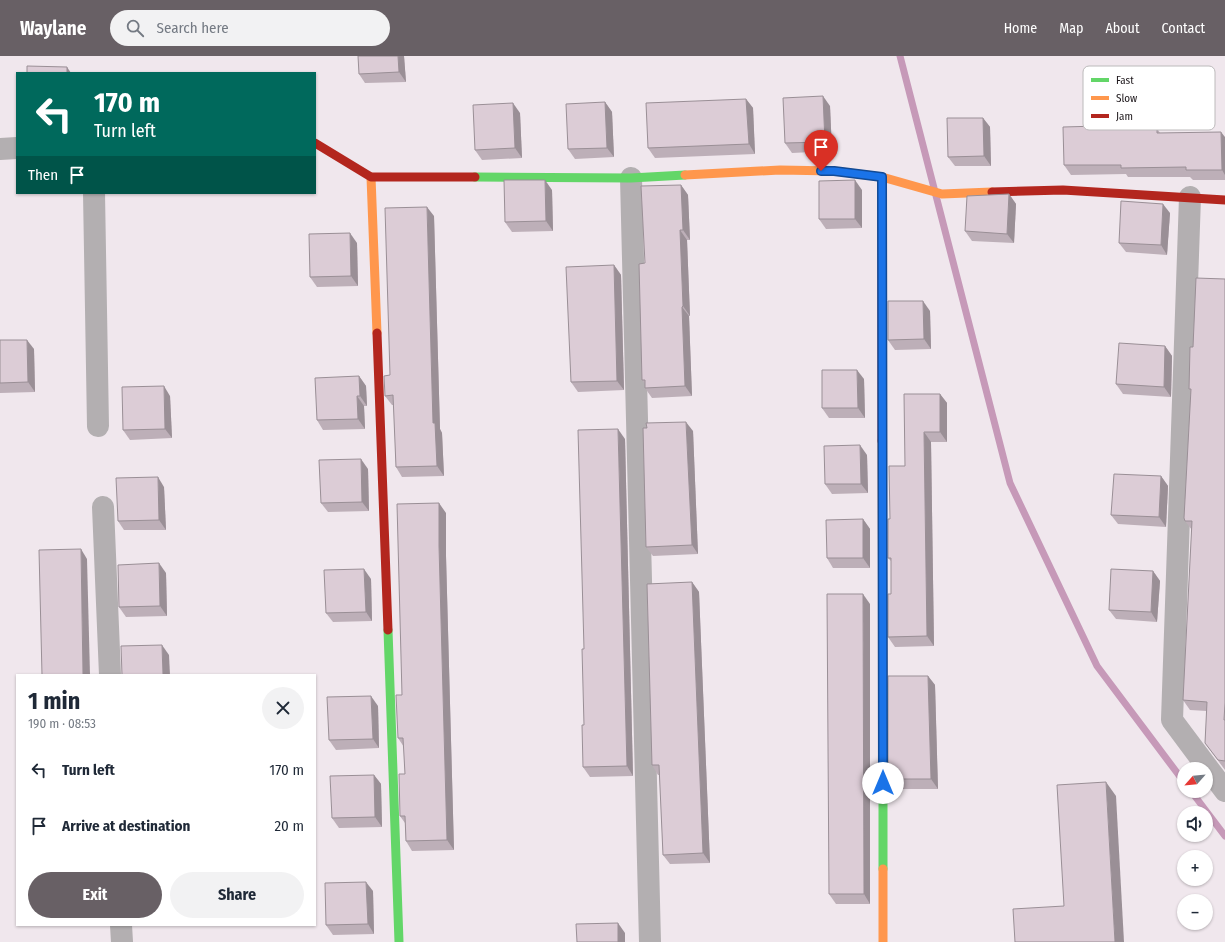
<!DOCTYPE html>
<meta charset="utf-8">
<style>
body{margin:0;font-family:"Fira Sans Condensed",sans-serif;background:#f2f2f3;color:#1f2937;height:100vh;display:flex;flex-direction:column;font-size:15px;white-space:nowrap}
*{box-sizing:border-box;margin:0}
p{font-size:13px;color:#747a83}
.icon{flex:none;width:22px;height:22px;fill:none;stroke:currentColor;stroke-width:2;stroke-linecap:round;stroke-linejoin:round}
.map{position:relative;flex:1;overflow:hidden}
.panel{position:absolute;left:16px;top:618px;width:300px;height:252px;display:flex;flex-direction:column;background:#fff;border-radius:0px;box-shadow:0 1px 3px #0004}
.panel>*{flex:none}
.hud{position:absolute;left:16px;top:16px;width:300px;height:122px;border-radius:0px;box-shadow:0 1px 3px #0004;background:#00695c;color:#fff;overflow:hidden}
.needle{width:26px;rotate:243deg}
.tools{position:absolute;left:1177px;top:706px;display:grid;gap:8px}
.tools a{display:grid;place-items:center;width:36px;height:36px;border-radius:50%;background:#fff;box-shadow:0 1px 3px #0004;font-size:20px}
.pin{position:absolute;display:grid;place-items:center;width:34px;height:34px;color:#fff;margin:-41px -17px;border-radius:50% 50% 50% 0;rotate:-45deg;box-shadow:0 0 4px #0007}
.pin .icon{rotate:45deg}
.me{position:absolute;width:44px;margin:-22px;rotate:0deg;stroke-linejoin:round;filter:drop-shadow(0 0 3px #0008)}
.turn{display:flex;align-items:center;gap:14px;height:84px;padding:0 12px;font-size:18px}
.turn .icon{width:52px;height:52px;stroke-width:2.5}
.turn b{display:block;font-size:28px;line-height:34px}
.then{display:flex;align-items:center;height:38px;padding:0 12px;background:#0003;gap:8px;font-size:15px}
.round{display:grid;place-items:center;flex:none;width:42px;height:42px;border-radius:21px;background:#f2f2f3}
.head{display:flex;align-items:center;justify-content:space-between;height:68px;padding:0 12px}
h1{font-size:24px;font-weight:700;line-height:30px}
.action{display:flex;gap:8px;margin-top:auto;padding:8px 12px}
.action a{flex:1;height:46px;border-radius:24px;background:#686065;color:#fff;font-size:16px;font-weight:700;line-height:46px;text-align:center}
.action a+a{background:#f2f2f3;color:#1f2937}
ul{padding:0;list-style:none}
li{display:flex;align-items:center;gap:12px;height:56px;padding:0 12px}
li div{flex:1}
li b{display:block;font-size:15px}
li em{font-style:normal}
header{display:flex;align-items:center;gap:24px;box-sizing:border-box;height:56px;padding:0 20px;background:#686065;color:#fff}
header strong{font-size:19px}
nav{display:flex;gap:22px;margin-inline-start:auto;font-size:14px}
.search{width:280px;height:36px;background:#f2f2f3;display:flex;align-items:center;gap:10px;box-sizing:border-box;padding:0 14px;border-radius:22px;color:#747a83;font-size:15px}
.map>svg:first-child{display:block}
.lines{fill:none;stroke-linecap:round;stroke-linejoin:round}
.stream{stroke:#c699b8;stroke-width:7}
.street{stroke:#b3afb1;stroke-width:22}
.fast{stroke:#63d668;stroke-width:9}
.slow{stroke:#ff974d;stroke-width:9}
.jam{stroke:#b3261e;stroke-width:9}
.wall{fill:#bdafb8}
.shaded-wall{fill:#9a8f96}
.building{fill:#dcccd6;stroke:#9a8f96}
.route-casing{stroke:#114b97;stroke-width:10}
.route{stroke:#1a73e8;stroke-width:7}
.key{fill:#fff;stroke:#bcbabb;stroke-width:1}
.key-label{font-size:11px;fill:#1e181c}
</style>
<header>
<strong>Waylane</strong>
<div class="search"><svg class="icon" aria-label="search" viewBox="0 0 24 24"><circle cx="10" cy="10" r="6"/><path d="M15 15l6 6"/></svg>Search here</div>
<nav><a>Home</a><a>Map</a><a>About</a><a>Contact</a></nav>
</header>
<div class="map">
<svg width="1225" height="886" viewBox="0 0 1225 886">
<rect width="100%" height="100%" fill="#f0e7ed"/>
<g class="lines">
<g class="stream">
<path d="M900,0L1010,427L1097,610L1184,726"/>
<path d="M1191,735L1225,780"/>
</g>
<g class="street">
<path d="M0,93L17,92"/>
<path d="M631,122L650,886"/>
<path d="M94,137L98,370"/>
<path d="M1190,141L1172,664L1225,735"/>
<path d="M103,451L110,619"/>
<path d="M121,869L122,886"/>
</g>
<g class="fast">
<path d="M475,121L631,122L685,119"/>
<path d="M388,574L399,886"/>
<path d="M883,629V813"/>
</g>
<g class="slow">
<path d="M685,119L780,114L834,115L882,121L942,138L992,136"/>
<path d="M371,121L377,277"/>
<path d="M882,385L883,629"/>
<path d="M883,813V886"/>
</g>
<g class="jam">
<path d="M315,87L371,121H475"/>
<path d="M882,121V385"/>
<path d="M992,136L1063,134L1225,144"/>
<path d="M377,277L388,574"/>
</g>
</g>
<g class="wall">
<path d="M404,0L406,26L365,27L359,18Z"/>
<path d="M746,43L753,52L755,98L655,102L648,92Z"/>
<path d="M605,46L612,56L614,101L575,103L568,93Z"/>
<path d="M830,50L832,95L792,97L785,87Z"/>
<path d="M520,57L522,102L482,104L475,94Z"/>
<path d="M983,62L990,71L991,110H955L948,101Z"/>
<path d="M1099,70L1101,73L1157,72L1160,77L1225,81V124H1193L1190,121H1128L1126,118L1071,119L1064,109Z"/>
<path d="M681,129L688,139L690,184H687L690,260H689L692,340L652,342L645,332V328L642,324Z"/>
<path d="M552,134L553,175L512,176L505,166Z"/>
<path d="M862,134V172L826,173L819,163Z"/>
<path d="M1009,138L1016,148L1014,187L972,185L965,175Z"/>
<path d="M1170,157L1167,199L1126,196L1119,187Z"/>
<path d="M434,160L440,373L442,377L444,420L402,421L396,411L394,349H392L385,340Z"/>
<path d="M357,187L358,230L317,231L310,221Z"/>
<path d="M614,209L621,219L624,334L578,336L571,326Z"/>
<path d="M1225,223V714L1205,687L1207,655L1190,654L1183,644L1192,474L1185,465L1191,336L1189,333L1193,291Z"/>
<path d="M930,255L931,293L895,294L888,284Z"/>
<path d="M0,284L34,293L35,336L0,337Z"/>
<path d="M1165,290L1172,300L1171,341L1123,338L1116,328Z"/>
<path d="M359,320L366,330L367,350H364L365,373L323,374L317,364Z"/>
<path d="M864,323L865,362H829L822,352Z"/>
<path d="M940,338L947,347V386H931L934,590L895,591L888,581L891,538V505L888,502L890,463Z"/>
<path d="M170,340L172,382L130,384L123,374Z"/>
<path d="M693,375L698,498L653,500L646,491Z"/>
<path d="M625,383L633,720L590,721L583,711L584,669Z"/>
<path d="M867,399L868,437L832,438L825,428Z"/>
<path d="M368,413L369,455L328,456L321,447Z"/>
<path d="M1161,420L1168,430L1166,471L1118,468L1111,459Z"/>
<path d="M164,431L166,474H124L118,465Z"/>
<path d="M446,457V500L454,794L412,795L406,785L405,767L400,760L405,718L404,691L398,682L402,639Z"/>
<path d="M863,463L870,473V512H833L827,502Z"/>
<path d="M1153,515L1160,525L1157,566L1116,563L1109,554Z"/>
<path d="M166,517L167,560L126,561L119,551Z"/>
<path d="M371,523L372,565L333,566L326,557Z"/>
<path d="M692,526L699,536L710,807L670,808L663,799L660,719H658L652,709Z"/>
<path d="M870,548V848H836L829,838Z"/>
<path d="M928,620L935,629L938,733H895L888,723Z"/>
<path d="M378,650L379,692L336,694L329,684Z"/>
<path d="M374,719L381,728L382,771L339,772L332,762Z"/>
<path d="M373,835L374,878L333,879L326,869Z"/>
</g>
<g class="shaded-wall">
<path d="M398,0H404L406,26L399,16Z"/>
<path d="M67,11L71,17H67Z"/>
<path d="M823,40L830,50L832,95L825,86Z"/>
<path d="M746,43L753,52L755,98L749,88Z"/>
<path d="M605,46L612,56L614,101L607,92Z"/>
<path d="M513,47L520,57L522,102L515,92Z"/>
<path d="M983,62L990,71L991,110L984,100Z"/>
<path d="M1221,76L1225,81V119L1222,114Z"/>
<path d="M545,124L552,134L553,175L546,165Z"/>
<path d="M855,124L862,134V172L855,163Z"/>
<path d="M681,129L688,139L690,184L683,174Z"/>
<path d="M1009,138L1016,148L1014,187L1007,178Z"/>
<path d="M1163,148L1170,157L1167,199L1161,189Z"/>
<path d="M427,151L434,160L440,373L442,377L444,420L437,410L433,367Z"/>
<path d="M680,174L687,184L690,260L683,250Z"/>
<path d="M350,177L357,187L358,230L351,220Z"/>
<path d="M614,209L621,219L624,334L617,325Z"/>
<path d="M923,245L930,255L931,293L924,283Z"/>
<path d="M682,251L689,260L692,340L685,330Z"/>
<path d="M27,284L34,293L35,336L28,326Z"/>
<path d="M1165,290L1172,300L1171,341L1164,331Z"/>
<path d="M857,314L864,323L865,362L858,352Z"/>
<path d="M359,320L366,330L367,350L360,340Z"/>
<path d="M164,330L170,340L172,382L165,373Z"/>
<path d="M940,338L947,347V386L940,376Z"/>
<path d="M357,340L364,350L365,373L358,363Z"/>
<path d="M686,366L693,375L698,498L692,489Z"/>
<path d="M618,373L625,383L633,720L627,710Z"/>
<path d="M924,376L931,386L934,590L927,580Z"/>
<path d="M860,389L867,399L868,437L861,428Z"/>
<path d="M361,403L368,413L369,455L362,446Z"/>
<path d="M1161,420L1168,430L1166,471L1159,461Z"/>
<path d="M158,421L164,431L166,474L159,464Z"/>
<path d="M439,447L446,457V500L454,794L447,784L439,490Z"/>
<path d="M863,463L870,473V512L863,502Z"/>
<path d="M81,493L87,503L90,619H83Z"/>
<path d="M159,507L166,517L167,560L160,550Z"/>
<path d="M364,513L371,523L372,565L366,556Z"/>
<path d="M1153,515L1160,525L1157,566L1151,556Z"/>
<path d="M692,526L699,536L710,807L703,797Z"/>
<path d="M863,538L870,548V848L864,838Z"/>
<path d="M162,589L169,599L170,619H163Z"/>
<path d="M928,620L935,629L938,733L931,723Z"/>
<path d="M371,640L378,650L379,692L373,683Z"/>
<path d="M374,719L381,728L382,771L375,761Z"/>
<path d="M1106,726L1116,740L1124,886H1115Z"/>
<path d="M366,826L373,835L374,878L368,868Z"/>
<path d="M618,867L625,877V886H618Z"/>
</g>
<g class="building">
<path d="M358,0H398L399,16L359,18Z"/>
<path d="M27,10L67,11V17H27Z"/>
<path d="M823,40L825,86L785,87L783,42Z"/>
<path d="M746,43L749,88L648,92L646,47Z"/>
<path d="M605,46L607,92L568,93L566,48Z"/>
<path d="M513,47L515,92L475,94L473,49Z"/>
<path d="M947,62H983L984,100L948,101Z"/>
<path d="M1099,70V73L1157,72V77L1221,76L1222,114H1186V111L1121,112V109H1064L1063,71Z"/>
<path d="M504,124H545L546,165L505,166Z"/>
<path d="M855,124V163H819V125Z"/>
<path d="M681,129L683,174H680L683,250L682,251L685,330L645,332V324H642L639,208L645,207L641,130Z"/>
<path d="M1009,138L1007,178L965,175L967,140Z"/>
<path d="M1121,145L1163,148L1161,189L1119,187Z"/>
<path d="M427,151L433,367H435L437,410L396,411L393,339L385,340L384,320L390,319L385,152Z"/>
<path d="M350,177L351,220L310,221L309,178Z"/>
<path d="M614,209L617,325L571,326L566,211Z"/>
<path d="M1196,222L1225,223V647L1224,664H1225V705L1218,704L1205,687L1207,646L1183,644L1192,465H1185L1184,462L1191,333H1189L1190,291H1193Z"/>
<path d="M888,245H923L924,283L888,284Z"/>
<path d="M0,284H27L28,326L0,327Z"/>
<path d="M1119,287L1165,290L1164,331L1116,328Z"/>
<path d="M822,314H857L858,352H822Z"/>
<path d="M359,320L360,340H357L358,363L317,364L315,322Z"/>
<path d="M164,330L165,373L123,374L122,331Z"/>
<path d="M904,338H940V376H924L927,580L888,581V538H891V502H888V463H890L889,410H905Z"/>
<path d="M686,366L692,489L646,491L643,372H647L646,367Z"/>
<path d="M618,373L627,710L583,711L582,669H584L582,593H584L578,374Z"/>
<path d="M860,389L861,428H825L824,390Z"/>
<path d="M361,403L362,446L321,447L319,404Z"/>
<path d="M1114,418L1161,420L1159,461L1111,459Z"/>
<path d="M158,421L159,464L118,465L116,422Z"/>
<path d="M439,447V490L447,784L406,785L405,760H400L399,718H405L403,682H398L396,639H402L397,448Z"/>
<path d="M863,463V502H827L826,464Z"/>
<path d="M81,493L83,619H42L39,494Z"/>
<path d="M159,507L160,550L119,551L118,509Z"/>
<path d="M364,513L366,556L326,557L324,514Z"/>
<path d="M1111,513L1153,515L1151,556L1109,554Z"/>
<path d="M692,526L703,797L663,799L659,709H652L647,528Z"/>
<path d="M827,538H863L864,838H829Z"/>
<path d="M162,589L163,619H122L121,590Z"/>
<path d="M888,620H928L931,723H888Z"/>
<path d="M371,640L373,683L329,684L327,641Z"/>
<path d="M374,719L375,761L332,762L330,720Z"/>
<path d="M1106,726L1115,886H1015L1013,853L1064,850L1057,729Z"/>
<path d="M366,826L368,868L326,869L325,827Z"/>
<path d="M618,867V886H577L576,868Z"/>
</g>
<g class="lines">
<defs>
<path id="route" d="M821,115H834L882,121L883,727"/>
</defs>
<use href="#route" class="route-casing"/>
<use href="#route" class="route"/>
</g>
<rect x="1083" y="10" width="132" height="64" rx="6" class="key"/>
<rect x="1091" y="22" width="18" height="4" fill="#63d668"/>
<rect x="1091" y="40" width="18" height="4" fill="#ff974d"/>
<rect x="1091" y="58" width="18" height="4" fill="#b3261e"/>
<g class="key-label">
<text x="1116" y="28">Fast</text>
<text x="1116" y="46">Slow</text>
<text x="1116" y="64">Jam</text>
</g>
</svg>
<div class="tools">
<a><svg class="needle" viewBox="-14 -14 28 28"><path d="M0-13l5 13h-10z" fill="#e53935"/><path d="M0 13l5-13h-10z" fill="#747a83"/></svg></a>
<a><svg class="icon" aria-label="sound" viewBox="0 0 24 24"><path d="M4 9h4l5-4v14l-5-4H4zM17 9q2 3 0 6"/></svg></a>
<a>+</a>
<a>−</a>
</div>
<div class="pin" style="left:821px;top:115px;background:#d93025"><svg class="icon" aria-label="arrive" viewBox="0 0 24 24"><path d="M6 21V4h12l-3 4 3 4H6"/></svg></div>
<svg class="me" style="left:883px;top:727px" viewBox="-20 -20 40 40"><circle r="19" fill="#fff"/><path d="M0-13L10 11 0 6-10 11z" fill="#1a73e8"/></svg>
<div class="hud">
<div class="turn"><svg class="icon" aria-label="left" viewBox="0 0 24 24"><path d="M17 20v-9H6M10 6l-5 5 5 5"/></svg><div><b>170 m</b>Turn left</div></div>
<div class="then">Then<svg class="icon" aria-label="arrive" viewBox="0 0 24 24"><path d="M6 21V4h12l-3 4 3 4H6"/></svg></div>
</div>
<section class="panel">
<div class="head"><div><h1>1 min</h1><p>190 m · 08:53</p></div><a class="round"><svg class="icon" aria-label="close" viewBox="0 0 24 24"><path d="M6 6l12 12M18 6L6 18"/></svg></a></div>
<ul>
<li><svg class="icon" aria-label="left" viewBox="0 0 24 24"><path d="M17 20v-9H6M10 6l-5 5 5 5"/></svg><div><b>Turn left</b></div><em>170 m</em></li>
<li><svg class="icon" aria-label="arrive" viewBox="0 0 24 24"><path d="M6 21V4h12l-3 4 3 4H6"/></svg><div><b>Arrive at destination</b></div><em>20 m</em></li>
</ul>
<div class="action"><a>Exit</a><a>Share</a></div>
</section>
</div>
